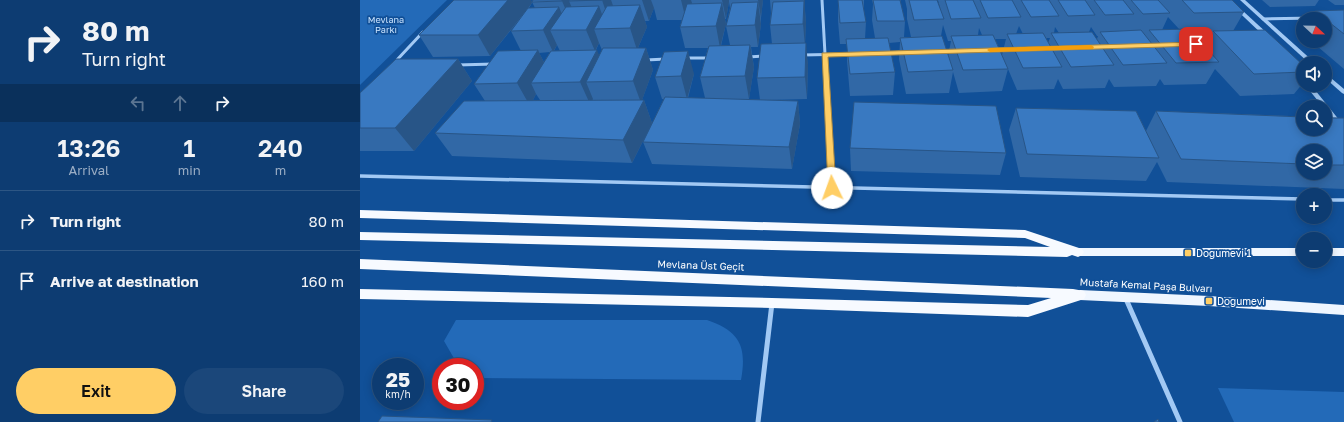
<!DOCTYPE html>
<meta charset="utf-8">
<style>
body{margin:0;font-family:"Golos Text",sans-serif;background:#1b477a;color:#f1f3f6;height:100vh;display:flex;flex-direction:column;font-size:15px;white-space:nowrap}
*{box-sizing:border-box;margin:0}
p{font-size:13px;color:#9aadc4}
.icon{flex:none;width:22px;height:22px;fill:none;stroke:currentColor;stroke-width:2;stroke-linecap:round;stroke-linejoin:round}
.map{position:relative;flex:1;overflow:hidden}
.details{display:flex;flex-direction:column;background:#0d3c72;width:360px}
.details>*{flex:none}
.guide{background:#0d3c72;color:#f1f3f6;overflow:hidden}
.needle{width:26px;rotate:112deg}
.buttons{position:absolute;left:936px;top:12px;display:grid;gap:8px}
.buttons a{display:grid;place-items:center;width:36px;height:36px;border-radius:50%;background:#0d3c72;box-shadow:0 2px 10px #0003,0 0 0 1px #2d5684;font-size:20px}
.speed{position:absolute;left:12px;top:358px;display:flex;gap:8px;font-size:20px;font-weight:700;text-align:center}
.speed>*{display:grid;place-content:center;width:52px;height:52px;border-radius:50%;background:#0d3c72;box-shadow:0 2px 10px #0003,0 0 0 1px #2d5684;line-height:1}
.speed small{font-size:10px;font-weight:400}
.speed .limit{border:6px solid #d22;background:#fff;color:#111}
.pin{position:absolute;display:grid;place-items:center;width:34px;height:34px;color:#fff;margin:-17px;border-radius:8px;box-shadow:0 2px 6px #0006}
.me{position:absolute;width:44px;margin:-22px;rotate:357deg;stroke-linejoin:round;filter:drop-shadow(0 0 3px #0008)}
.turn{display:flex;align-items:center;gap:14px;height:84px;padding:0 16px;font-size:18px}
.turn .icon{width:52px;height:52px;stroke-width:2.5}
.turn b{display:block;font-size:28px;line-height:34px}
.lanes{display:flex;align-items:center;height:38px;padding:0 16px;background:#0003;justify-content:center;gap:20px;direction:ltr}
.lanes .off{opacity:.35}
.eta{display:flex;justify-content:space-evenly;align-items:center;height:68px;text-align:center}
.eta b{font-size:24px;font-weight:600;line-height:28px}
.primary-button{display:flex;gap:8px;margin-top:auto;padding:8px 16px}
.primary-button a{flex:1;height:46px;border-radius:24px;background:#ffce65;color:#111;font-size:16px;font-weight:600;line-height:46px;text-align:center}
.primary-button a+a{background:#1b477a;color:#f1f3f6}
ul{padding:0;list-style:none}
li{display:flex;align-items:center;gap:12px;height:60px;padding:0 16px;border-top:1px solid #2d5684}
li div{flex:1}
li b{display:block;font-size:15px}
li em{font-style:normal}
main{display:flex;flex:1;min-height:0}
.map>svg:first-child{display:block}
.green{fill:#236ab8}
.lines{fill:none;stroke-linecap:round;stroke-linejoin:round}
.minor-far2{stroke:#a2c9f4;stroke-width:3}
.minor-far1{stroke:#a2c9f4;stroke-width:3.5}
.minor{stroke:#a2c9f4;stroke-width:5}
.tertiary{fill:#a2c9f4;fill-rule:evenodd}
.primary{fill:#eff6ff;fill-rule:evenodd}
.trunk{fill:#f7faff;fill-rule:evenodd}
.wall{fill:#3168a6;fill-rule:evenodd}
.shaded-wall{fill:#285587}
.building{fill:#3979c1;stroke:#285587}
.route{fill:#ffce65;stroke:#a68642}
.slow{fill:#f59e0b}
.poi-dot{fill:#ffce65;stroke:#115098;stroke-width:1.5}
.labels{text-anchor:middle;stroke-width:3.5;stroke-linejoin:round;paint-order:stroke}
.far-park-label{font-size:9px;fill:#cae3fe;stroke:#115098}
.poi-label{font-size:10px;fill:#fff;stroke:#115098;text-anchor:start}
.street-label{font-size:10px;fill:#fff;stroke:#115098}
</style>
<main>
<section class="details">
<div class="guide">
<div class="turn"><svg class="icon" aria-label="right" viewBox="0 0 24 24"><path d="M7 20v-9h11M14 6l5 5-5 5"/></svg><div><b>80 m</b>Turn right</div></div>
<div class="lanes"><svg class="icon off" aria-label="left" viewBox="0 0 24 24"><path d="M17 20v-9H6M10 6l-5 5 5 5"/></svg><svg class="icon off" aria-label="ahead" viewBox="0 0 24 24"><path d="M12 20V5M6 11l6-6 6 6"/></svg><svg class="icon" aria-label="right" viewBox="0 0 24 24"><path d="M7 20v-9h11M14 6l5 5-5 5"/></svg></div>
</div>
<div class="eta">
<div><b>13:26</b><p>Arrival</p></div>
<div><b>1</b><p>min</p></div>
<div><b>240</b><p>m</p></div>
</div>
<ul>
<li><svg class="icon" aria-label="right" viewBox="0 0 24 24"><path d="M7 20v-9h11M14 6l5 5-5 5"/></svg><div><b>Turn right</b></div><em>80 m</em></li>
<li><svg class="icon" aria-label="arrive" viewBox="0 0 24 24"><path d="M6 21V4h12l-3 4 3 4H6"/></svg><div><b>Arrive at destination</b></div><em>160 m</em></li>
</ul>
<div class="primary-button"><a>Exit</a><a>Share</a></div>
</section>
<div class="map">
<svg width="984" height="422" viewBox="0 0 984 422">
<rect width="100%" height="100%" fill="#115098"/>
<g class="green">
<path d="M0,0H87L0,85Z"/>
<path d="M96,320H347C380,331 387,347 381,380L115,378V367H99L84,341Z"/>
<path d="M858,388L984,392V422H874Z"/>
</g>
<g class="lines">
<g class="minor-far2">
<path d="M462,0L468,108"/>
<path d="M903,19L955,18"/>
<path d="M526,53L544,52"/>
<path d="M442,55L492,54"/>
<path d="M388,57L404,56"/>
<path d="M326,58H350"/>
<path d="M286,60L306,59"/>
<path d="M35,62L63,32"/>
<path d="M97,65L134,64"/>
</g>
<g class="minor-far1">
<path d="M468,107L472,188"/>
<path d="M0,176L943,199"/>
<path d="M965,200H984"/>
</g>
<g class="minor">
<path d="M766,299L820,422"/>
<path d="M398,422L412,303"/>
</g>
<g class="tertiary">
<path d="M866,0H871L908,34V36H904Z"/>
<path d="M880,0H885L955,63H949Z"/>
<path d="M965,73L984,89V94L982,93L965,78Z"/>
<path d="M945,85H951L984,126V132L982,131L965,110V107H963Z"/>
</g>
<g class="primary">
<path d="M718,248H943V256H718L714,255L713,252L714,249Z"/>
<rect x="965" y="248" width="19" height="8"/>
<path d="M720,290L849,296L984,305V315L849,306L720,300L716,298L714,295L716,292Z"/>
</g>
<g class="trunk">
<path d="M0,210L665,230L722,249L724,252L722,255L718,257L712,255L707,257L0,240V232L690,247L665,238L0,218Z"/>
<path d="M0,259L713,289L724,291L726,295L724,299L668,317L412,308L0,299V289L412,298L668,305L691,298L0,269Z"/>
</g>
</g>
<g class="wall">
<path d="M94,0H171L172,3L169,8H175L172,2L173,0H403L401,18V24L398,47H391L394,67L389,99H378L400,100L397,78L412,44L410,25L411,13L410,0H445V10L446,23L445,43L448,65L447,99L408,100L438,101L440,124L432,169L292,164L283,142L304,99H302L295,77L334,74L328,98H345L340,77L348,48H325L320,27L322,20H297L294,8L289,21H285L287,27L278,48H286L293,70L282,100H284L292,123L272,163L92,156L75,133L125,101L114,84L161,51L151,31L159,20L130,56L73,57L59,35ZM369,2L370,8L366,26L370,45L361,46L366,24L365,19H366ZM239,43L242,50L239,56L236,50ZM197,45L200,51H194ZM190,52L184,62L179,53ZM176,94L180,100H173Z"/>
<path d="M478,0H504V13L506,22L505,39L515,38L512,20L513,4L512,0H541L540,2L545,21L544,37H551L547,19V9L545,0H577L581,12L578,0H872L884,12L873,31L943,65V83L934,94L880,96L855,69L846,84L804,85L800,79L796,86L754,87L749,79L745,88L703,89L698,79L694,89L657,90L648,69L642,91L599,93L593,72L589,93L546,94L539,59L540,42L529,43L535,72L533,95L490,96L487,61V44H480L478,21ZM808,17L819,29L802,30ZM583,25L588,41H591L588,56L581,36ZM659,26L663,34H656ZM695,27L699,33H694ZM731,27L737,36H738L737,39L729,32ZM619,28L622,35H618ZM834,34H852L845,46ZM686,38H690L688,43ZM635,39H646L642,55Z"/>
<path d="M902,0H959L955,6L910,7Z"/>
<path d="M968,0H984V5H975Z"/>
<path d="M984,10V69L951,41H965V19H949L955,11Z"/>
<path d="M943,28V34L940,32Z"/>
<path d="M98,59L112,81L54,151H0V93Z"/>
<path d="M656,108L786,131L796,111L984,118V189L807,182L797,162L786,181L660,177L649,130ZM943,151H965V173H943Z"/>
<path d="M490,148L646,153L640,175L491,171Z"/>
</g>
<g class="shaded-wall">
<path d="M148,0H171L172,3L130,56L118,35Z"/>
<path d="M202,0H223L209,1L215,15L211,22L202,1Z"/>
<path d="M242,0H251L255,11L249,21Z"/>
<path d="M282,0H291L294,8L289,21Z"/>
<path d="M321,0H331L332,3L326,20Z"/>
<path d="M362,0H369V2L366,19Z"/>
<path d="M398,0H403L401,18Z"/>
<path d="M444,0H445V10L446,23L445,46L443,24L444,9Z"/>
<path d="M398,2L401,24L398,47L395,25Z"/>
<path d="M362,3L366,24L360,48L356,26Z"/>
<path d="M280,5L287,27L277,50L270,28Z"/>
<path d="M239,6L247,28L234,29L239,43L235,51L226,30Z"/>
<path d="M199,7L208,29L190,30L197,45L193,52L183,30Z"/>
<path d="M446,43L448,65L447,99L445,77Z"/>
<path d="M390,45L394,67L389,99L385,76Z"/>
<path d="M286,48L293,70L281,103L273,81Z"/>
<path d="M178,50L189,73L171,83L176,94L170,106L157,83Z"/>
<path d="M237,50L246,72L226,82L233,99L230,104L220,82Z"/>
<path d="M328,51L334,74L327,99L321,76Z"/>
<path d="M98,59L112,81L54,151L35,128Z"/>
<path d="M284,100L292,123L272,163L263,140Z"/>
<path d="M438,101L440,124L432,169L429,147Z"/>
</g>
<g class="building">
<path d="M94,0H148L118,35H59Z"/>
<path d="M173,0H202V1L172,2Z"/>
<path d="M209,0H242L209,1Z"/>
<path d="M478,0H502L506,22L480,23Z"/>
<path d="M513,0H540L545,21H517Z"/>
<path d="M549,0H577L584,19L554,20Z"/>
<path d="M585,0H613L621,18L591,19Z"/>
<path d="M620,0H652L661,17L628,18Z"/>
<path d="M661,0H689L699,16L671,17Z"/>
<path d="M698,0H725L735,15L708,16Z"/>
<path d="M734,0H763L774,14L745,15Z"/>
<path d="M771,0H798L810,13L783,14Z"/>
<path d="M822,0H872L884,12L834,13Z"/>
<path d="M444,1L443,24L410,25L413,2Z"/>
<path d="M398,2L395,25L366,26L372,3Z"/>
<path d="M362,3L356,26L320,27L327,4Z"/>
<path d="M280,5L270,28L234,29L247,6Z"/>
<path d="M239,6L226,30H190L206,7Z"/>
<path d="M199,7L183,30L151,31L168,8Z"/>
<path d="M984,10V34L955,11Z"/>
<path d="M829,29L859,62L816,63L789,30Z"/>
<path d="M781,30L807,63L763,65L740,32Z"/>
<path d="M905,30L943,65V72L894,74L853,31Z"/>
<path d="M732,32L754,65L711,67L691,33Z"/>
<path d="M683,33L702,67L663,68L647,34Z"/>
<path d="M633,35L648,69L603,70L591,36Z"/>
<path d="M582,36L593,70L548,72L540,38Z"/>
<path d="M528,38L535,72L490,74L486,39Z"/>
<path d="M446,43L445,77L397,78L401,44Z"/>
<path d="M390,45L385,76L340,77L349,46Z"/>
<path d="M243,48H286L273,81L226,82Z"/>
<path d="M178,50L157,83L114,84L138,51Z"/>
<path d="M237,50L220,82L171,83L191,51Z"/>
<path d="M328,51L321,76L295,77L304,52Z"/>
<path d="M36,59H98L35,128H0V93Z"/>
<path d="M305,97L438,101L429,147L283,142Z"/>
<path d="M284,100L263,140L75,133L104,101Z"/>
<path d="M494,102L636,106L646,153L490,148Z"/>
<path d="M656,108L776,111L799,158L667,154Z"/>
<path d="M796,111L943,117V129H965V118H984V165H965V151H943V164L821,159Z"/>
<path d="M22,416L132,420L131,422H18Z"/>
<path d="M798,419L799,422H794Z"/>
</g>
<path class="route" d="M836,42L839,44L838,46L468,57L476,188L472,191L468,188L462,53Z"/>
<path class="slow" d="M731,45L734,47L733,49L630,52L627,50L630,48Z"/>
<g class="poi-dot">
<rect x="824" y="249" width="8" height="8" rx="2"/>
<rect x="845" y="297" width="8" height="8" rx="2"/>
</g>
<g class="labels">
<g class="far-park-label">
<text x="26" y="23">Mevlana<tspan x="26" dy="10">Parkı</tspan></text>
</g>
<g class="poi-label">
<text x="836" y="257">Doğumevi 1</text>
<text x="857" y="305">Doğumevi</text>
</g>
<g class="street-label">
<text transform="translate(341 265) rotate(2)" y="4">Mevlana Üst Geçit</text>
<text transform="translate(786 285) rotate(3)" y="4">Mustafa Kemal Paşa Bulvarı</text>
</g>
</g>
</svg>
<div class="buttons">
<a><svg class="needle" viewBox="-14 -14 28 28"><path d="M0-13l5 13h-10z" fill="#e53935"/><path d="M0 13l5-13h-10z" fill="#9aadc4"/></svg></a>
<a><svg class="icon" aria-label="sound" viewBox="0 0 24 24"><path d="M4 9h4l5-4v14l-5-4H4zM17 9q2 3 0 6"/></svg></a>
<a><svg class="icon" aria-label="search" viewBox="0 0 24 24"><circle cx="10" cy="10" r="6"/><path d="M15 15l6 6"/></svg></a>
<a><svg class="icon" aria-label="layers" viewBox="0 0 24 24"><path d="M12 4l9 5-9 5-9-5zM3 14l9 5 9-5"/></svg></a>
<a>+</a>
<a>−</a>
</div>
<div class="speed"><div>25<small>km/h</small></div><div class="limit">30</div></div>
<div class="pin" style="left:836px;top:44px;background:#d93025"><svg class="icon" aria-label="arrive" viewBox="0 0 24 24"><path d="M6 21V4h12l-3 4 3 4H6"/></svg></div>
<svg class="me" style="left:472px;top:188px" viewBox="-20 -20 40 40"><circle r="19" fill="#fff"/><path d="M0-13L10 11 0 6-10 11z" fill="#ffce65"/></svg>
</div>
</main>
